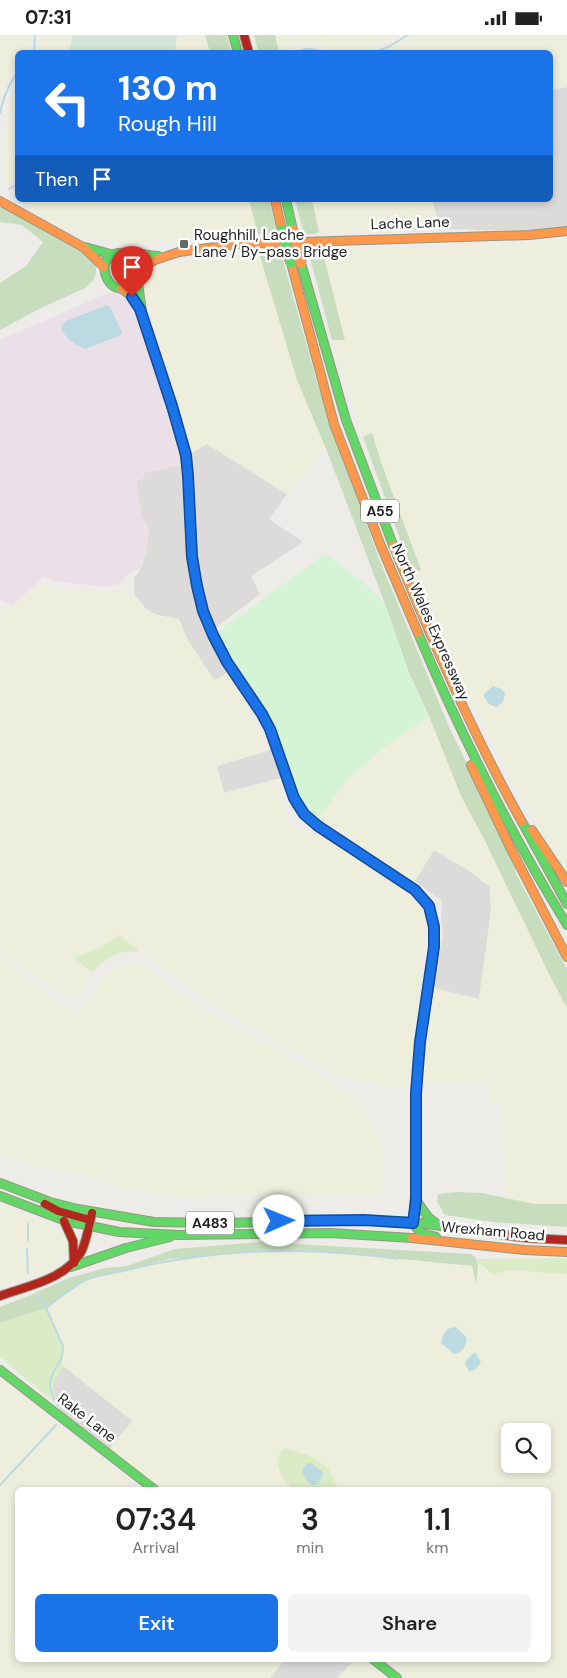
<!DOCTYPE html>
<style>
body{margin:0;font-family:"DM Sans",sans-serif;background:#f2f2f2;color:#222;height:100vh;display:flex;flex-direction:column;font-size:19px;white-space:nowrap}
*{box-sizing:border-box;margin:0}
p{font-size:16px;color:#767676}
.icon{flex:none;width:28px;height:28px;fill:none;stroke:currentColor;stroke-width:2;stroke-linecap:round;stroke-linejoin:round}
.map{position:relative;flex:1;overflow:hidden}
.panel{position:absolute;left:15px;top:1452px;width:536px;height:175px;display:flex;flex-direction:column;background:#fff;border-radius:8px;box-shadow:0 2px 8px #0003}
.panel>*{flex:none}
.guide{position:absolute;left:15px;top:15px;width:538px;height:152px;border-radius:8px;box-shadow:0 2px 8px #0003;background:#1a73e8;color:#fff;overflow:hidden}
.buttons{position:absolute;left:501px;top:1388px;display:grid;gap:10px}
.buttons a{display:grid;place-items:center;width:50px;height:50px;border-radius:8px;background:#fff;box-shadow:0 2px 8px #0003;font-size:25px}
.pin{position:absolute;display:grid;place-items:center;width:42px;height:42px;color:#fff;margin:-51px -21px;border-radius:50% 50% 50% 0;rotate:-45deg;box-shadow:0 0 5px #0007}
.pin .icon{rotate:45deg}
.me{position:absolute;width:55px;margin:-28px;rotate:89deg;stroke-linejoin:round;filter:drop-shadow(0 0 4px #0008)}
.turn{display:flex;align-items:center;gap:18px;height:105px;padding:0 20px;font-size:22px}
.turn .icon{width:65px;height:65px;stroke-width:2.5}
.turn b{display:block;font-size:35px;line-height:42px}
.then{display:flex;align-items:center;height:48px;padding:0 20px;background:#0003;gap:10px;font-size:19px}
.eta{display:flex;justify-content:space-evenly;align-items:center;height:85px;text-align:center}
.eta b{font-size:30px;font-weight:600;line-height:35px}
.button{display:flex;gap:10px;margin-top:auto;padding:10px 20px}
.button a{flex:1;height:58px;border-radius:8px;background:#1a73e8;color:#fff;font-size:20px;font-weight:600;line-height:58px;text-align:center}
.button a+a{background:#f2f2f2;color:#222}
.status{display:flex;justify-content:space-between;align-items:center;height:35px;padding:0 25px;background:#fff;direction:ltr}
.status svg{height:14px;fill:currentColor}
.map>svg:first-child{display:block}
.residential{fill:#dcdbd9}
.industrial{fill:#ebe0e7}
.farmland{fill:#edeedb;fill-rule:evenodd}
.grass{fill:#daebc6}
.forest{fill:#c8ddbd}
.wetland{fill:#d5e5db}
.park{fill:#d5f4d5}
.water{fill:#bbdae2}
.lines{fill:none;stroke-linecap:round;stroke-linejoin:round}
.stream{stroke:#bbdae2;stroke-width:2}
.fast-casing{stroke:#96987f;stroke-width:10}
.slow-casing{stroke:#96987f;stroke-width:10}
.jam-casing{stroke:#96987f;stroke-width:10}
.fast{stroke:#63d668;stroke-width:8}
.slow{stroke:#ff974d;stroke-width:8}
.jam{stroke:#b3261e;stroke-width:8}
.fast-bridge-casing{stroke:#c39eaa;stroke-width:12;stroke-linecap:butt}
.slow-bridge-casing{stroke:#c39eaa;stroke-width:12;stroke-linecap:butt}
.fast-bridge{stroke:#63d668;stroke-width:10}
.slow-bridge{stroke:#ff974d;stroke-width:10}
.route-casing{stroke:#114b97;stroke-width:12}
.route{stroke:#1a73e8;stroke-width:9}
.poi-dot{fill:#676765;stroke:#fff;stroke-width:2}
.labels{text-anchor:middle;stroke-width:5;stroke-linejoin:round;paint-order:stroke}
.shield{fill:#fff;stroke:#626262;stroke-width:1}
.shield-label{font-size:14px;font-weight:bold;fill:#1f1f1f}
.street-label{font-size:15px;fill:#1f1f1f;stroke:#fff}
.poi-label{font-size:15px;fill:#1f1f1f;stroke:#fff;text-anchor:start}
</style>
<div class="status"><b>07:31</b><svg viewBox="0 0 49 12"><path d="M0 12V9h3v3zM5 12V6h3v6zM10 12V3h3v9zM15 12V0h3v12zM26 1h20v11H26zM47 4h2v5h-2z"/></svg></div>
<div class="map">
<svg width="567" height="1643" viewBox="0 0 567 1643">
<rect width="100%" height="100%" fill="#edece8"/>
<g class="residential">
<path d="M567,52V192L541,196L440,194L432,165H550V53L552,55Z"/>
<path d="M207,409L287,459L269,484L303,507L251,541L260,559L214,594L216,598L210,602L227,638L214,645L186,602L179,584L157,580L146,574L134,559V543L139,537L147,515L149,493L142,483L136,446L144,443V438L190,428V419Z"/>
<path d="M272,714L281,743L224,758L217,731Z"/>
<path d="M434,815L468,835L490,852L491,876L479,964L434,953L443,899L441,885L442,866L415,846Z"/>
<path d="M63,1331L133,1386L109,1415L57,1377L60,1372L54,1358L53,1349Z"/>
<path d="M284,1625H355L340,1643H270Z"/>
</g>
<path class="industrial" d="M118,257L128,262L134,271L156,339L182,430L144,438V443L136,446L142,482L149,493L147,515L138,535L127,539L120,549L106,552L54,546L44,542L12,570L0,565V305L108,258Z"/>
<g class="farmland">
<path d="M0,0H31L32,4V12L28,17L18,18L17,32L8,44L0,61Z"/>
<path d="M41,0H205L210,17H43Z"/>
<path d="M275,0H400L386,8L360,18L336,17L317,8L302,9L279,17Z"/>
<path d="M415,0H567V52L552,55L550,53V18L381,17Z"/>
<path d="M17,52V143L4,151L2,115L9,75Z"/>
<path d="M24,165H249L258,199L163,207L125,208L91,203L50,187L28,174Z"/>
<path d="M312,165H432L440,194L319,197Z"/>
<path d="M567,205V837L525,768L463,652L412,537L421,535L381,427L372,398L363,402L332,305H345L322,215L441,212Z"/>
<path d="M246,217L259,218L297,344L326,413L287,459L207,409L190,419V407L145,262L144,247L147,236L159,231Z"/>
<path d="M41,548L56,554L134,559L146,574L157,580L179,584L186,602L214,645L227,638L255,685L267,716L217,731L224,758L277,744L291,792L304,795L320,801L398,852L415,867L424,881L425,896L409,1050L391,1052L336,1041L221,975L160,932L119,900L101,912L75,922L92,937L83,951L74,961H63L0,915V583Z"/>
<path d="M429,681L461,761L485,806L550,941L567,973V1169H535L507,1164L502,1067L489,1068L488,1047L422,1050L432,953L479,964L491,876L490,852L468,835L434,815L413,849L318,785L347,744L386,711Z"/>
<path d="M0,923L77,980L103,942L115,934L128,929L138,928L146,932L201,973L245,996L329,1045L348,1059L366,1079L380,1104L383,1125L384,1161L306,1160L181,1162L118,1152L87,1142L26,1129L0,1118Z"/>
<path d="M0,1171L32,1183L62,1198L70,1206L69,1215L55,1232L0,1252Z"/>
<path d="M300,1216L372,1221L472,1231L476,1248L478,1227L493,1239L510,1235L567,1239V1643H411L387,1625H549V1455H162L109,1415L132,1386L63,1331V1311L46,1273L85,1245L152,1228L169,1224L239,1218ZM510,1396H542V1429H510Z"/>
<path d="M0,1344L52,1385L56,1390L131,1445L123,1455H18V1597L11,1605L17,1610L18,1625H284L270,1643H0Z"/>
<path d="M354,1625H362L385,1643H337Z"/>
</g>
<g class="grass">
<path d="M119,900L140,917C118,914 108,922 92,937L74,923L101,912Z"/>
<path d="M567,1223V1239L510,1235L493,1239L478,1227L477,1224Z"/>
<path d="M46,1273L63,1311V1331L53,1349L54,1358L60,1372L0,1322V1288Z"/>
<path d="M284,1413L311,1421L328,1433L339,1455H294C282,1443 270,1428 284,1413Z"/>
</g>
<g class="forest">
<path d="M205,0H227L231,17H210Z"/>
<path d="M254,0H275L279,17H258Z"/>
<path d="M249,165H269L278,200L258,199Z"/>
<path d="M295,165H312L319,197L315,199H304Z"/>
<path d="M3,171L79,213L96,230V239L93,246L85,253L39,274L0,295V248L26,231L43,207L22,190L0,187V173Z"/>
<path d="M279,211L317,347L379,524L450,694L513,824L516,839L567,934V973L550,941L485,806L461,761L429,681L409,638L385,569L327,416L297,345L259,218L268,212Z"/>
<path d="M308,215H322L345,305H332Z"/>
<path d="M372,398L381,427L421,535L412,537L363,402Z"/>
<path d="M456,1157L481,1158L535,1169H567V1192L493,1187L445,1180L437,1167L438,1159Z"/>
<path d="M260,1207L471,1219C482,1225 477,1239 476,1249L472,1231L372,1221L300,1216L239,1218L169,1224L85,1245L47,1273L37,1257L69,1243L105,1233L127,1231L175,1214Z"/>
<path d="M36,1258L46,1273L0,1288V1272Z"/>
</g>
<path class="wetland" d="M73,0H177L175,17H69Z"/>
<path class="park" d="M325,519L365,549L385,569L409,638L429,681L386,711L347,744L318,785L302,770L294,754L273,691L262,671L230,625L216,598Z"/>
<g class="water">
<path d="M107,270L110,272L122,297L121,300L85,314C76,311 64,302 61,293L66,286Z"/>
<path d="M493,651L501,654L505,658L503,667L497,672C489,671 487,667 483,660Z"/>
<path d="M456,1292L467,1303C465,1312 463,1317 454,1319L441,1308L443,1300L447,1294Z"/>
<path d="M475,1317L481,1327L477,1333L470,1337L465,1329L467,1324Z"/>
<path d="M311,1428L323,1437C322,1444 320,1448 313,1450L306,1445L302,1436L306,1429Z"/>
</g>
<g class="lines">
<g class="stream">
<path d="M34,18L35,0"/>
<path d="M297,18C307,12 313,13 324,18"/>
<path d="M373,18L390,11L408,0"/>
<path d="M0,78C3,64 8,49 18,37"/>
<path d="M9,154L18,149"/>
<path d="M28,1205V1189"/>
<path d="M27,1214L28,1238"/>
<path d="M36,1258L46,1273L63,1311C64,1337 37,1337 58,1371"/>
<path d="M46,1273C56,1266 76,1249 86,1245C97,1240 111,1239 123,1236C211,1213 308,1211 398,1224"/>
<path d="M0,1450L56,1390"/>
</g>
<defs>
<g id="fast">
<path d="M233,0L238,18"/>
<path d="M286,165L293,195"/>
<path d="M85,212L114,220"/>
<path d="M125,219C135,225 140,233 136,244C113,274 88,223 119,218C132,216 145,220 158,221"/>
<path d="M301,228L346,385L393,510"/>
<path d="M137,241L143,284L183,408L189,450L192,514L198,558"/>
<path d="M418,598C460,698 510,797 567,890"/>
<path d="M522,787L567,869"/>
<path d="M370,825C386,836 422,855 429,872C443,904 424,972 420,1007C415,1054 416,1101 416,1148C416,1156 412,1184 414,1189C418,1198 427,1200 436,1202"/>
<path d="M0,1148L50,1167L78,1174L154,1187L216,1188L363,1185L413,1187L476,1196"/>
<path d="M0,1161L66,1186L119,1197L179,1200L330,1198L412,1203"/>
<path d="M416,1165L428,1182L437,1189"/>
<path d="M71,1232L126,1213L170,1202"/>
<path d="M0,1335L155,1455"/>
<path d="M374,1625L397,1643"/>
</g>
<g id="slow">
<path d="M275,165L282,195"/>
<path d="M0,166L83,212L104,232"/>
<path d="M291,228L334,389L381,511L418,598"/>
<path d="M138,236L155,225L179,217L238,209L529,200L567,196"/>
<path d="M121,253L132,262L139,273"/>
<path d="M393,510C431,604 472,698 522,787"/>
<path d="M198,558L203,577L217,610L267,688L297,770C312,793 347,810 370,825"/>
<path d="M471,730L511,814L567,922"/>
<path d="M532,795L567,847"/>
<path d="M412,1203L525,1215L567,1217"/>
</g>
<g id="jam">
<path d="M244,0L249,18"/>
<path d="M45,1169L58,1176L90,1185"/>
<path d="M64,1186L73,1206L74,1228"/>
<path d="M476,1196L527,1203L567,1205"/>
<path d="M0,1261C27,1251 68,1244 82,1215C87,1204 89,1190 92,1178"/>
</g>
</defs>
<use href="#fast" class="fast-casing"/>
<use href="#slow" class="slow-casing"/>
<use href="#jam" class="jam-casing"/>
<use href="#fast" class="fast"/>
<use href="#slow" class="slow"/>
<use href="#jam" class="jam"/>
<defs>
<path id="fast-bridge" d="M282,195L291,228"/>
<path id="slow-bridge" d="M293,195L301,228"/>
</defs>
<use href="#fast-bridge" class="fast-bridge-casing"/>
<use href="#slow-bridge" class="slow-bridge-casing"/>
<use href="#fast-bridge" class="fast-bridge"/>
<use href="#slow-bridge" class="slow-bridge"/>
</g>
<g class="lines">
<defs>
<path id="route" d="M132,262L140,274L172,371L186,420L188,441L192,522L197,551L203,576L213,600L227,627L262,679L270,694L294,763L304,779L318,791L415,855L429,871L434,892V912L420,1007L416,1058V1165L413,1188L364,1185L279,1186"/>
</defs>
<use href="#route" class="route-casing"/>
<use href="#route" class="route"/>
</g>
<rect class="poi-dot" x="179" y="204" width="10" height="10" rx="2.5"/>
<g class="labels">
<g class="shield">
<rect x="361" y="464.5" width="38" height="23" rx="4"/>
<rect x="186" y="1176.5" width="48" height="23" rx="4"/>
</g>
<g class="shield-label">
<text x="380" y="481">A55</text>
<text x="210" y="1193">A483</text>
</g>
<g class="street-label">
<text transform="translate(410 188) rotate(-2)" y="5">Lache Lane</text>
<text transform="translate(431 587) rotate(66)" y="5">North Wales Expressway</text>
<text transform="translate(493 1196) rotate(5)" y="5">Wrexham Road</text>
<text transform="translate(87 1383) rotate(38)" y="5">Rake Lane</text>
</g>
<g class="poi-label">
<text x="194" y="205">Roughhill, Lache<tspan x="194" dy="17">Lane / By-pass Bridge</tspan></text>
</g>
</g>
</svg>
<div class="buttons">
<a><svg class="icon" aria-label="search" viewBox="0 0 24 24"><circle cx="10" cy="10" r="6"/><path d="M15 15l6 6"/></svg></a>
</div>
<div class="pin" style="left:132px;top:262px;background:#d93025"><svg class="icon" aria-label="arrive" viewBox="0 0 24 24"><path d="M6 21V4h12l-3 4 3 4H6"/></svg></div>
<svg class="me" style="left:279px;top:1186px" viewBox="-20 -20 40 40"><circle r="19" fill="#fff"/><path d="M0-13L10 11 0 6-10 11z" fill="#1a73e8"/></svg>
<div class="guide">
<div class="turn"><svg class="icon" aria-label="left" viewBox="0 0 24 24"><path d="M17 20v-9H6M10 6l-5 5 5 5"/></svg><div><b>130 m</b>Rough Hill</div></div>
<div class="then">Then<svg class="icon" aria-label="arrive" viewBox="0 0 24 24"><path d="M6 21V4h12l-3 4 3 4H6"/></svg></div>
</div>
<section class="panel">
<div class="eta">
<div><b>07:34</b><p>Arrival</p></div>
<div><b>3</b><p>min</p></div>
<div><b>1.1</b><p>km</p></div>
</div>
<div class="button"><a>Exit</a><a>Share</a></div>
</section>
</div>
